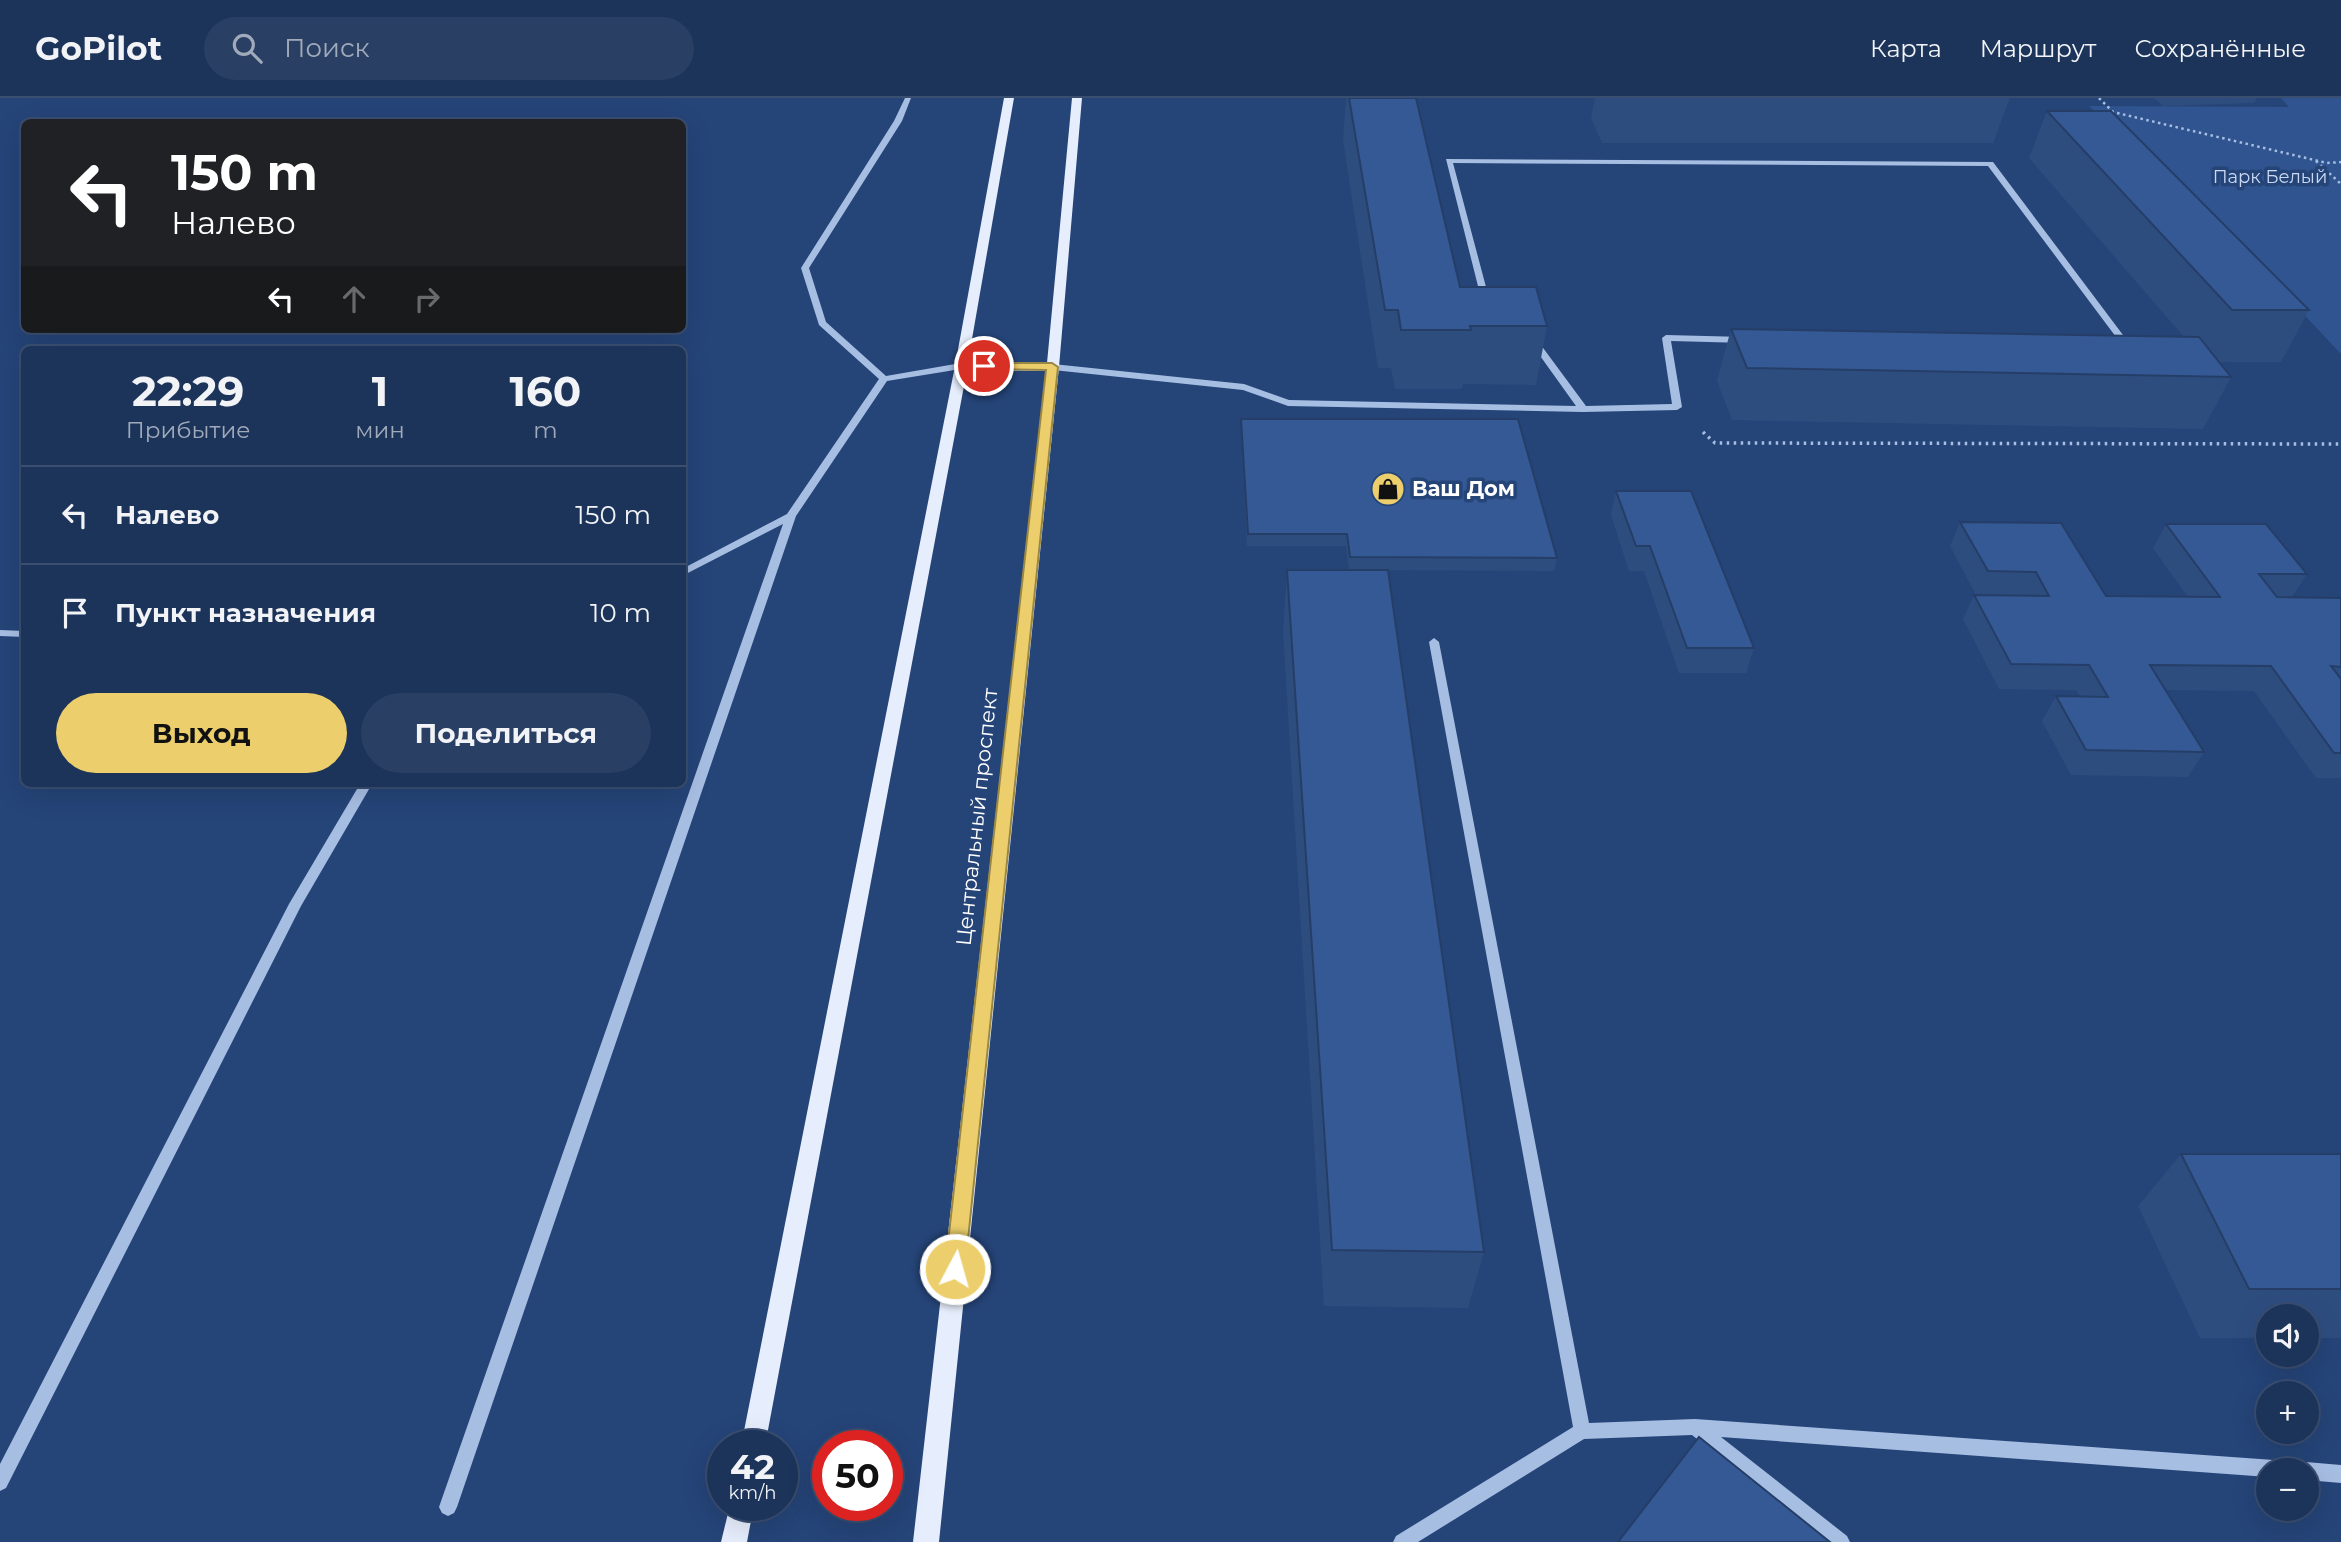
<!DOCTYPE html>
<html lang="ru">
<meta charset="utf-8">
<style>
body{margin:0;font-family:Montserrat,sans-serif;background:#293f63;color:#f1f3f6;height:100vh;display:flex;flex-direction:column;font-size:26px;white-space:nowrap}
*{box-sizing:border-box;margin:0}
p{font-size:23px;color:#a0aabb}
.icon{flex:none;width:38px;height:38px;fill:none;stroke:currentColor;stroke-width:2;stroke-linecap:round;stroke-linejoin:round}
.map{position:relative;flex:1;overflow:hidden}
.side{position:absolute;left:21px;top:248px;width:665px;height:441px;display:flex;flex-direction:column;background:#1c335a;border-radius:10px;box-shadow:0 7px 28px #0002,0 0 0 2px #3a4e70}
.side>*{flex:none}
.guide{position:absolute;left:21px;top:21px;width:665px;height:214px;border-radius:10px;box-shadow:0 7px 28px #0002,0 0 0 2px #3a4e70;background:#202124;color:#fff;overflow:hidden}
.tools{position:absolute;left:2256px;top:1206px;display:grid;gap:14px}
.tools a{display:grid;place-items:center;width:63px;height:63px;border-radius:50%;background:#1c335a;box-shadow:0 7px 28px #0002,0 0 0 2px #3a4e70;font-size:35px}
.speed{position:absolute;left:707px;top:1332px;display:flex;gap:14px;font-size:35px;font-weight:700;text-align:center}
.speed>*{display:grid;place-content:center;width:91px;height:91px;border-radius:50%;background:#1c335a;box-shadow:0 7px 28px #0002,0 0 0 2px #3a4e70;line-height:1}
.speed small{font-size:18px;font-weight:400}
.speed .limit{border:10px solid #d22;background:#fff;color:#111}
.pin{position:absolute;display:grid;place-items:center;width:60px;height:60px;color:#fff;margin:-30px;border:4px solid #fff;border-radius:50%;box-shadow:0 2px 7px #0007}
.me{position:absolute;width:77px;margin:-38px;rotate:6deg;stroke-linejoin:round;filter:drop-shadow(0 0 5px #0008)}
.turn{display:flex;align-items:center;gap:24px;height:147px;padding:0 35px;font-size:32px}
.turn .icon{width:91px;height:91px;stroke-width:2.5}
.turn b{display:block;font-size:49px;line-height:60px}
.lanes{display:flex;align-items:center;height:66px;padding:0 35px;background:#0003;justify-content:center;gap:35px;direction:ltr}
.lanes .off{opacity:.35}
.eta{display:flex;justify-content:space-evenly;align-items:center;height:119px;text-align:center}
.eta b{font-size:42px;font-weight:700;line-height:49px}
.button{display:flex;gap:14px;margin-top:auto;padding:14px 35px}
.button a{flex:1;height:80px;border-radius:42px;background:#eccf6c;color:#111;font-size:28px;font-weight:700;line-height:80px;text-align:center}
.button a+a{background:#293f63;color:#f1f3f6}
ul{padding:0;list-style:none}
li{display:flex;align-items:center;gap:21px;height:98px;padding:0 35px;border-top:2px solid #3a4e70}
li div{flex:1}
li b{display:block;font-size:26px}
li em{font-style:normal}
header{display:flex;align-items:center;gap:42px;box-sizing:border-box;height:98px;padding:0 35px;background:#1c335a;border-bottom:2px solid #3a4e70}
header strong{font-size:33px}
nav{display:flex;gap:38px;margin-inline-start:auto;font-size:24px}
.search{width:490px;height:63px;background:#293f63;display:flex;align-items:center;gap:18px;box-sizing:border-box;padding:0 24px;border-radius:38px;color:#a0aabb;font-size:26px}
.map>svg:first-child{display:block}
.green{fill:#30548f}
.lines{fill:none;stroke-linecap:round;stroke-linejoin:round}
.path-far1{stroke:#a7bee3;stroke-width:2.5;stroke-dasharray:2.5 3.5;stroke-linecap:butt}
.path{stroke:#a7bee3;stroke-width:3.5;stroke-dasharray:2.5 4.5;stroke-linecap:butt}
.minor{fill:#a7bee3;fill-rule:evenodd}
.major{fill:#e6edfc;fill-rule:evenodd}
.wall{fill:#2e4d7f}
.building{fill:#355994;stroke:#253e68;stroke-width:2}
.route{fill:#eccf6c;stroke:#998746;stroke-width:2}
.labels{text-anchor:middle;stroke-width:7;stroke-linejoin:round;paint-order:stroke}
.far-park-label{font-size:18px;fill:#c9d9f3;stroke:#254478}
.poi-label{font-size:21px;font-weight:bold;fill:#fff;stroke:#254478;text-anchor:start}
.street-label{font-size:21px;fill:#fff;stroke:#254478}
</style>
<header>
<strong>GoPilot</strong>
<div class="search"><svg class="icon" aria-label="search" viewBox="0 0 24 24"><circle cx="10" cy="10" r="6"/><path d="M15 15l6 6"/></svg>Поиск</div>
<nav><a>Карта</a><a>Маршрут</a><a>Сохранённые</a></nav>
</header>
<div class="map">
<svg width="2341" height="1444" viewBox="0 0 2341 1444">
<rect width="100%" height="100%" fill="#254478"/>
<path class="green" d="M2281,0H2341V256L2203,109L2089,8L2289,9Z"/>
<g class="lines">
<g class="path-far1">
<path d="M2099,0L2113,14L2327,65L2341,64"/>
<path d="M2316,63L2341,86"/>
</g>
<path class="path" d="M1703,334L1715,345L2341,346"/>
<g class="minor">
<path d="M905,0H911L902,23L809,170L826,224L886,278L961,265L965,268L961,271L887,283L796,418L457,1409L454,1415L448,1418L442,1415L439,1409L783,426L682,478V471L787,416L879,281L819,227L801,170L894,23Z"/>
<path d="M1446,61L1993,64L2132,249L2125,251L1988,68L1453,65L1490,204L1486,207L1482,204Z"/>
<path d="M1666,237L1745,239L1749,242L1745,245L1671,243L1682,309L1677,312L1583,314L1288,308L1243,292L1053,272L1049,269L1053,266L1244,286L1289,302L1576,308L1528,241L1532,238L1535,239L1586,308L1672,306L1662,240Z"/>
<path d="M0,532L24,533V539L0,538Z"/>
<path d="M1434,540L1439,544L1589,1325L1695,1321L2288,1363L2294,1366L2297,1372H2268V1379L1721,1339L1847,1438L1850,1444H1827L1692,1337L1584,1341L1418,1444H1393L1396,1438L1573,1329L1429,544Z"/>
<path d="M360,686H372L301,808L6,1390L0,1393V1366L289,806Z"/>
<path d="M2306,1364L2341,1367V1385L2306,1382V1372H2298L2300,1367Z"/>
</g>
<g class="major">
<path d="M1004,0H1014L968,264L1047,265L1072,0H1082L1059,269L939,1444H913L1046,273L967,272L765,1348H741L955,268Z"/>
<path d="M730,1407H754L747,1444H721Z"/>
</g>
</g>
<g class="wall">
<path d="M1346,0H1416L1460,189L1547,228L1536,287L1463,286L1462,291H1395L1391,270H1378L1343,42Z"/>
<path d="M1595,0H2010L1993,45H1602L1591,20Z"/>
<path d="M2154,0H2257L2254,5L2163,8Z"/>
<path d="M2047,13L2309,212L2281,264H2219L2231,279L2203,331L1732,322L1717,283L1731,231L2184,239L2029,60Z"/>
<path d="M1241,321L1557,460L1554,473L1349,472L1346,448H1247L1241,333Z"/>
<path d="M1616,393L1754,550L1746,575H1679L1644,473H1629L1611,417Z"/>
<path d="M1960,424L2106,498H2187L2153,450L2166,426L2307,476L2292,499L2341,500V680H2316L2254,593L2166,592L2204,654L2188,679L2071,677L2042,623L2056,598H2080L2076,592L1999,591L1963,521L1974,497H1976L1950,448Z"/>
<path d="M1287,472L1484,1154L1468,1210L1324,1208L1283,534Z"/>
<path d="M2181,1056H2341V1240H2306V1218H2268V1240H2200L2138,1108Z"/>
</g>
<g class="building">
<path d="M1349,0H1416L1460,189H1536L1547,228H1470L1471,232H1401L1398,212H1385Z"/>
<path d="M2047,13H2111L2309,212H2232Z"/>
<path d="M1731,231L2199,239L2231,279L1747,270Z"/>
<path d="M1241,321H1518L1557,460L1350,459L1347,436H1248Z"/>
<path d="M1616,393H1691L1754,550H1687L1650,448H1636Z"/>
<path d="M1960,424L2061,425L2106,498L2220,499L2166,426H2266L2307,476H2259L2277,499L2341,500V569L2331,568L2341,581V655H2334L2271,568L2150,567L2204,654L2086,652L2056,598L2108,599L2089,567L2011,566L1974,497L2049,498L2036,474L1988,473Z"/>
<path d="M1287,472H1388L1484,1154L1332,1152Z"/>
<path d="M2181,1056H2341V1191H2249Z"/>
<path d="M1699,1339L1830,1444H1618Z"/>
</g>
<path class="route" d="M980,265H1052L1058,269L965,1171L962,1177L955,1180L948,1177L945,1171L1046,272L984,271L978,268Z"/>
<defs>
<symbol id="shop-disc" viewBox="-11 -11 22 22"><circle r="9.5" fill="#eccf6c" stroke="#254478"/><path d="M-5-2.5h2.3a2.7 3.5 0 0 1 5.4 0H5L5.5 6h-11ZM-1.5-2.5h3a1.5 2.3 0 0 0-3 0Z" fill="#111"/></symbol>
</defs>
<g fill-rule="evenodd">
<use href="#shop-disc" x="1369" y="372" width="38" height="38"/>
</g>
<g class="labels">
<g class="far-park-label">
<text x="2270" y="85">Парк Белый</text>
</g>
<g class="poi-label">
<text x="1412" y="398">Ваш Дом</text>
</g>
<g class="street-label">
<text transform="translate(977 719) rotate(-84)" y="7">Центральный проспект</text>
</g>
</g>
</svg>
<div class="tools">
<a><svg class="icon" aria-label="sound" viewBox="0 0 24 24"><path d="M4 9h4l5-4v14l-5-4H4zM17 9q2 3 0 6"/></svg></a>
<a>+</a>
<a>−</a>
</div>
<div class="speed"><div>42<small>km/h</small></div><div class="limit">50</div></div>
<div class="pin" style="left:984px;top:268px;background:#d93025"><svg class="icon" aria-label="arrive" viewBox="0 0 24 24"><path d="M6 21V4h12l-3 4 3 4H6"/></svg></div>
<svg class="me" style="left:955px;top:1171px" viewBox="-20 -20 40 40"><circle r="17" fill="#eccf6c" stroke="#fff" stroke-width="3"/><path d="M0-11L8 9 0 5-8 9z" fill="#fff"/></svg>
<div class="guide">
<div class="turn"><svg class="icon" aria-label="left" viewBox="0 0 24 24"><path d="M17 20v-9H6M10 6l-5 5 5 5"/></svg><div><b>150 m</b>Налево</div></div>
<div class="lanes"><svg class="icon" aria-label="left" viewBox="0 0 24 24"><path d="M17 20v-9H6M10 6l-5 5 5 5"/></svg><svg class="icon off" aria-label="ahead" viewBox="0 0 24 24"><path d="M12 20V5M6 11l6-6 6 6"/></svg><svg class="icon off" aria-label="right" viewBox="0 0 24 24"><path d="M7 20v-9h11M14 6l5 5-5 5"/></svg></div>
</div>
<section class="side">
<div class="eta">
<div><b>22:29</b><p>Прибытие</p></div>
<div><b>1</b><p>мин</p></div>
<div><b>160</b><p>m</p></div>
</div>
<ul>
<li><svg class="icon" aria-label="left" viewBox="0 0 24 24"><path d="M17 20v-9H6M10 6l-5 5 5 5"/></svg><div><b>Налево</b></div><em>150 m</em></li>
<li><svg class="icon" aria-label="arrive" viewBox="0 0 24 24"><path d="M6 21V4h12l-3 4 3 4H6"/></svg><div><b>Пункт назначения</b></div><em>10 m</em></li>
</ul>
<div class="button"><a>Выход</a><a>Поделиться</a></div>
</section>
</div>
